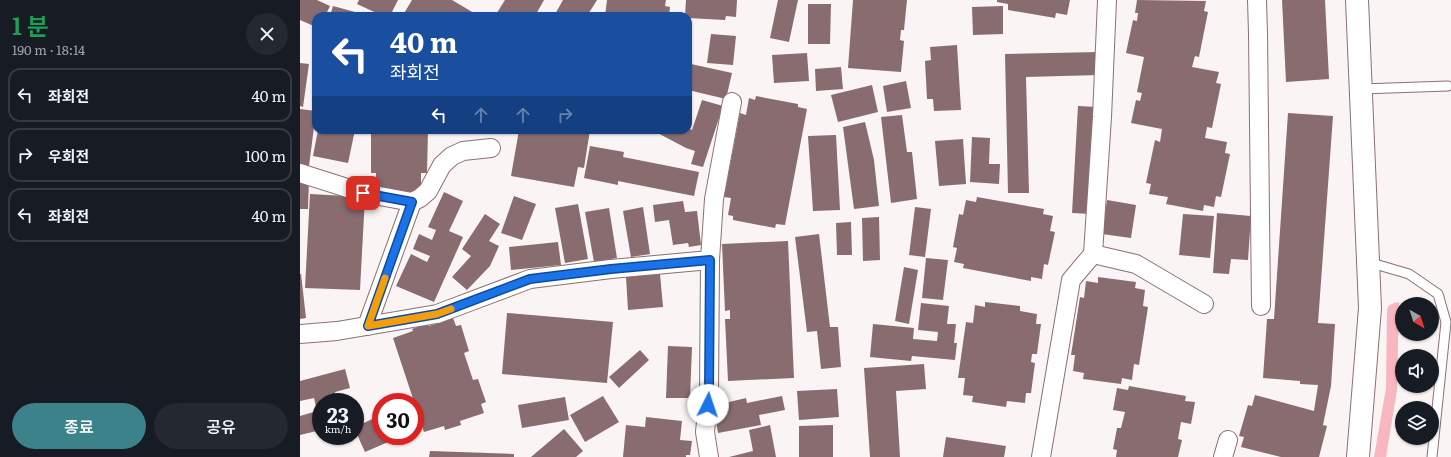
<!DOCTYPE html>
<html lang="ko">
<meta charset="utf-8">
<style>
body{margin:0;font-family:Literata,"Noto Sans KR",serif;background:#242831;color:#f1f3f6;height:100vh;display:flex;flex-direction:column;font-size:15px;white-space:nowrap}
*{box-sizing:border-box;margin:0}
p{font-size:13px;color:#9ea1a6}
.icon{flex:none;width:22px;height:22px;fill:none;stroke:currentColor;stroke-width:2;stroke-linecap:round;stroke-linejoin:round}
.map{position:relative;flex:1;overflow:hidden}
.details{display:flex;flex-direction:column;background:#171b24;width:300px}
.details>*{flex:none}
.hud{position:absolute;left:12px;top:12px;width:380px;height:122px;border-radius:12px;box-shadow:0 1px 3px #0004;background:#1a4fa0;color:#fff;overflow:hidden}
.needle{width:26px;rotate:141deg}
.buttons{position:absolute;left:1095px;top:297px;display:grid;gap:8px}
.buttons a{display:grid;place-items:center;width:44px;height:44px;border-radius:50%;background:#171b24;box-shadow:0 1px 3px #0004;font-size:20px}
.speed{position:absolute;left:12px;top:393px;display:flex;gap:8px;font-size:20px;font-weight:700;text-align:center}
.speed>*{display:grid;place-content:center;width:52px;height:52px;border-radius:50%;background:#171b24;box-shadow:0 1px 3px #0004;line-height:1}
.speed small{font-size:10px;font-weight:400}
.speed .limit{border:6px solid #d22;background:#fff;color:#111}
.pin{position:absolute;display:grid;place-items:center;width:34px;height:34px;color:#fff;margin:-17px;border-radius:8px;box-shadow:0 2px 6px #0006}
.me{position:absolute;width:44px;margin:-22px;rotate:4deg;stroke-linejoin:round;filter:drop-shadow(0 0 3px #0008)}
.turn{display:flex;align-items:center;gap:14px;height:84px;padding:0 12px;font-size:18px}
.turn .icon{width:52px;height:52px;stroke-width:2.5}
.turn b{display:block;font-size:28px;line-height:34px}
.lanes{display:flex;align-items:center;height:38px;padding:0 12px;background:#0003;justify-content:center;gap:20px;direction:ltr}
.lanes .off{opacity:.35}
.round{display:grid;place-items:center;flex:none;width:42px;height:42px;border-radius:21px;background:#242831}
.head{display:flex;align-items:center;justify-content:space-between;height:68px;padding:0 12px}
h1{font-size:24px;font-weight:600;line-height:30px;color:#1e9e55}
.primary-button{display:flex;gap:8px;margin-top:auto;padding:8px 12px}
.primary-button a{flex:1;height:46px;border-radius:24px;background:#3b828a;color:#fff;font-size:16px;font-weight:600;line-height:46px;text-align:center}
.primary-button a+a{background:#242831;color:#f1f3f6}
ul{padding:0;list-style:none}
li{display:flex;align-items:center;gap:12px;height:54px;margin:0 8px 6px;padding:0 4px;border:2px solid #363941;border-radius:12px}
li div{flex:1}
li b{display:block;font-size:15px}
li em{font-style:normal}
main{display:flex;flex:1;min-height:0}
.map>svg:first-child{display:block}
.green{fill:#f8b6c0}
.building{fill:#886c70}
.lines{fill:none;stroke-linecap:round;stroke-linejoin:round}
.lane-casing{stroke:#8b7074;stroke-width:11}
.street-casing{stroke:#8b7074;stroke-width:20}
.secondary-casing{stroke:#8b7074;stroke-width:24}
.lane{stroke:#fff;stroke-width:9}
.street{stroke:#fff;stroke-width:18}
.secondary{stroke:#fff;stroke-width:22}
.route-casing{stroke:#114b97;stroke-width:10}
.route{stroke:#1a73e8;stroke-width:7}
.slow{stroke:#f59e0b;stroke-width:7}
</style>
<main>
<section class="details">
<div class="head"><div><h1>1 분</h1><p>190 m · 18:14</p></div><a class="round"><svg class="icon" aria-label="close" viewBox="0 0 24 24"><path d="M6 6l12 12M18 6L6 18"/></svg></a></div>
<ul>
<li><svg class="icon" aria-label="left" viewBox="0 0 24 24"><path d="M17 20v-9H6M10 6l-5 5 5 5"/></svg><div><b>좌회전</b></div><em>40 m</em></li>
<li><svg class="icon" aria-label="right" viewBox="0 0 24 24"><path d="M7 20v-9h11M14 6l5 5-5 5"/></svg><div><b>우회전</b></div><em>100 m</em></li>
<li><svg class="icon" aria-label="left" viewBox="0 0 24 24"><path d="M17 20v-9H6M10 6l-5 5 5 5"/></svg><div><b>좌회전</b></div><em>40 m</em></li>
</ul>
<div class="primary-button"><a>종료</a><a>공유</a></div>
</section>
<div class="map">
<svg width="1151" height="457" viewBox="0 0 1151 457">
<rect width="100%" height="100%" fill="#fbf4f5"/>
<path class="green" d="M1099,302L1097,390L1086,457H1074L1086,388L1087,310C1088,304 1094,303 1099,302Z"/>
<g class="building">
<path d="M0,0H17L30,6L25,16H16V27L0,20Z"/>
<path d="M59,0H98L90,16H83L57,4Z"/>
<path d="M112,0H152L179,16H129L125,14L124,16H106L103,15Z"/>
<path d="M205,0H244L235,16H195Z"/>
<path d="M263,0H297L287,16H254Z"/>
<path d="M307,0H366L365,6L370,7L369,16H305Z"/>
<path d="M386,0H437L436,17L426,16L425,20L388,18V16H385Z"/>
<path d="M478,0H498L489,42L470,38Z"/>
<path d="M553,0H607L604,30H601L600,40L604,41L601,72L548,68Z"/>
<path d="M697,0H770L767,15L756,13L755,18L708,10V4L697,2Z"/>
<path d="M837,0L906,1L904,11L908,12L899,57L895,56L892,67L919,72L916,83L921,84L912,128L907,127L905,138L927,142L925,153L930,154L921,197L916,196L914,207L904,205L903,211L866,204L868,197L849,194L851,184L846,183L855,140L860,142L862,129L831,123L836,100L840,101L842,93L837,92L844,57L826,53L833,20L837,21L838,13H835Z"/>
<path d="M982,0H1025L1029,79L986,82Z"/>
<path d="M508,4H531L530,44H508Z"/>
<path d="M33,6L55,12L54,16H30Z"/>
<path d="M703,6V34L673,35L672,7Z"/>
<path d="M411,34L436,36L433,65L407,63Z"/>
<path d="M657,45L661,110L634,111L633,99H627L625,61L631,60L630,47Z"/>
<path d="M798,52L799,75L726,77L729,193H708L705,54Z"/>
<path d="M507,53L509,81L474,83L472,55Z"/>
<path d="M0,63L9,64L3,107L0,106Z"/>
<path d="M391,64L432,73L426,99L388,90V78Z"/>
<path d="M541,67L543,89L516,91L515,69Z"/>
<path d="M606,81L611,108L587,112L583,86Z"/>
<path d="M572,85L578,112L538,122L531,95Z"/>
<path d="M456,96L498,104V107L507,109L485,225L476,224L475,228L433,220V216L428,215L431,198L424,197L440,113L446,115L449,98L455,100Z"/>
<path d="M402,100L423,106L403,167L391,164L395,151L386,148L352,130H388V128L392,130Z"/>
<path d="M778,106L797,107L791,214L772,213Z"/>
<path d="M0,109L16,111L9,166L0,164Z"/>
<path d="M988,113L1033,116L1018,323L1035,324L1031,386L1023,425L1027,426L1019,457H981L941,447L944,437L939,436L948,405L952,406L955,395L1014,411L1018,385L1000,384V381L963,378L967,319H974Z"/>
<path d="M602,115L607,152H612L617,199L591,203L581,117Z"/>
<path d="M565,122L574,160L579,206L554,209L543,127Z"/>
<path d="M18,130H55L48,163L13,156Z"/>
<path d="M71,130H128L127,173H121V192H76V173H71Z"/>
<path d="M219,130H290L284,168L278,167L274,187L211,176Z"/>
<path d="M536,135L540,210L513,211L508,136Z"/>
<path d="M672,137L690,138L689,164H700L699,184L670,182Z"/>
<path d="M663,139L666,184L639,186L635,141Z"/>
<path d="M290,146L324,152L323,157L399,172L394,196L318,181V185L284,178Z"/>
<path d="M0,176L9,179L8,209H0Z"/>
<path d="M144,192L163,201L149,231L163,237L134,302L96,286L111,254L127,262L130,256L113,249L119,234L132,240L136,230L128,227Z"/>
<path d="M10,194L65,197L60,290L5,288Z"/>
<path d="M214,196L236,204L222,240L201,233Z"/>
<path d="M677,197L744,209L743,214L753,216L750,231L755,232L748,265L744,264L742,279L731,277V281L663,268L664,264L654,262L657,248L653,247L659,214L663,215L666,200L676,202Z"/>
<path d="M807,200L836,205L831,238L802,234Z"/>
<path d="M383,201L385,212L397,211L401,245L389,247L388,243L373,245L369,220L355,222L353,205Z"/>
<path d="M278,204L288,259L265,263L255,208Z"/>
<path d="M343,207L350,254L331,257L323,211Z"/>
<path d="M615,207L631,209L625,257L609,255Z"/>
<path d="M309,208L317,258L294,262L285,212Z"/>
<path d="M917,213L951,216L948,260L931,259L929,274L913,273Z"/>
<path d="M185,214L200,224L189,241L199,246L190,266L167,290L152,277L171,256L162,249Z"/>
<path d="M883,214L914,216L910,258L879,255Z"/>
<path d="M579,217L580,260L563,261L562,218Z"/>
<path d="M551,222L552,255H537L536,223Z"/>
<path d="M519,234L530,327H538L541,367L521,369L517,331L507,332L495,237Z"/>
<path d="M488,241L494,378L428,381L425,319H430V310L425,311L422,244Z"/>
<path d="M258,242L261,265L211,270L209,247Z"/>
<path d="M626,258L648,260L643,300L622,298Z"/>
<path d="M604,267L618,270L609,324L595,321Z"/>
<path d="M0,274H1L6,318L0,319Z"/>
<path d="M360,274L363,307L328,310L326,277Z"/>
<path d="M798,277L836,282L835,288L845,290L843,306L848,307L839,365L834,364L832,380L822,378L821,384L783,379L784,373L773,371L775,355H771L780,297L784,298L786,281L798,283Z"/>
<path d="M685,302L720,306V311L737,314L736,324H741L737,354H732L731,362L735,363L731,393H726L725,403L707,401L706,407L672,402L673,396L663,395L665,378H658L666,322L673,323L675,305L685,307Z"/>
<path d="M621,303L649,306L647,324H656L654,343H657L655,360L612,356L611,361L570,357L573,324L614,328L613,339L637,341L638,332L618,330Z"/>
<path d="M207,313L313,322L307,383L202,374Z"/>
<path d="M153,318L156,326L161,325L169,351L164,353L173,380L178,379L186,402L181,404L184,413L160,421L161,425L145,430L144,426L124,432L93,338L113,331L112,329L128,323L129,326Z"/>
<path d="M368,346L392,347L390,398H366Z"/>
<path d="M340,350L349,360L319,388L309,377Z"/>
<path d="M624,364L626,389L596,391L600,457H570L564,368Z"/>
<path d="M45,369L50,388L35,392L37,402H21V430L0,435V416L17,411L14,398L0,401V381Z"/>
<path d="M829,386L886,396L885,401L895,402L891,424L881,422L878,439L882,440L878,457H816L817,450L813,449L817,428H821L825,412L813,410L817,388L828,390Z"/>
<path d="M537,389L539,417L499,420L497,391Z"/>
<path d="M303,396L319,422L285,442L270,415Z"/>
<path d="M482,396L485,410L459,415L461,425L418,433L415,416L427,414L425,403L446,398L447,403Z"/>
<path d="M265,397L269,420L222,428L218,405Z"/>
<path d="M81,415V436H102L65,452L55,430V427Z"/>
<path d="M346,417L382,421L380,440L392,441L390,455H386V457H323L326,425L345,427Z"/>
<path d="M470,425L476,457H429L453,451L449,430Z"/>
<path d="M533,425V457H499V426Z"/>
<path d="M264,429L283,451L276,457H231Z"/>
<path d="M646,437L706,446L704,457H643Z"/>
<path d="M130,451L214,454V457H129Z"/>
</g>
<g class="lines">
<defs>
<g id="lane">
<path d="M1061,89L1148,86"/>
<path d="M1068,262L1109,274L1138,294L1146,322L1132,457"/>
</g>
<g id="street">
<path d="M957,0L958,33L961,306"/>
<path d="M0,173L63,193L112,202"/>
<path d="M793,254L836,264L904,304"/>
<path d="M67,326L112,202L120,198L128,191L142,165L152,156L163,151L191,148"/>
<path d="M0,334L37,331L137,314L230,279L311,269L410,260"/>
<path d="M409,457L405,432L409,392L410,260L414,199L432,102"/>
<path d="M741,457L771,280L793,254L802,117L807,0"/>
<path d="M923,457L928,440"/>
</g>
<path id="secondary" d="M1057,0L1070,308L1058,457"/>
</defs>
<use href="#lane" class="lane-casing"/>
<use href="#street" class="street-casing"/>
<use href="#secondary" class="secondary-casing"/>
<use href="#lane" class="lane"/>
<use href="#street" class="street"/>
<use href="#secondary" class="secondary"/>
</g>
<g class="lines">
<defs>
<path id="route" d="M63,193L112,202L68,326L137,314L230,279L311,269L410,260L409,392L408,405"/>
</defs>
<use href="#route" class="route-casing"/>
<use href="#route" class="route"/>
<path class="slow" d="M85,278L68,326L137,314L151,309"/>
</g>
</svg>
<div class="buttons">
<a><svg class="needle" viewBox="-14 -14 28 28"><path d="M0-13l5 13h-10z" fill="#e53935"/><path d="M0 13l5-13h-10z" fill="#9ea1a6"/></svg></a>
<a><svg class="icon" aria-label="sound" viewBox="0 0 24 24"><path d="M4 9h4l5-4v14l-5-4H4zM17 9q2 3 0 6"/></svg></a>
<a><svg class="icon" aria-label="layers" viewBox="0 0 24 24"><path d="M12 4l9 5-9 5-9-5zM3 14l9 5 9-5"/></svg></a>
</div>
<div class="speed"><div>23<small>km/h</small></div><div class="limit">30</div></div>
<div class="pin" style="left:63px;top:193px;background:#d93025"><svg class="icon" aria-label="arrive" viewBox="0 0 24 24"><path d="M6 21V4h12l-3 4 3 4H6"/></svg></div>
<svg class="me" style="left:408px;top:405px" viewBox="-20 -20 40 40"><circle r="19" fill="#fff"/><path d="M0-13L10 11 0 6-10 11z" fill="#1a73e8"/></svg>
<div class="hud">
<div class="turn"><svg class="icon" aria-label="left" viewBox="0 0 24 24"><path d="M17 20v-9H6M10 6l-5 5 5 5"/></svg><div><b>40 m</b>좌회전</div></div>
<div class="lanes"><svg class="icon" aria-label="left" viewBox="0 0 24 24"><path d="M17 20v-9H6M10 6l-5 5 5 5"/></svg><svg class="icon off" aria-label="ahead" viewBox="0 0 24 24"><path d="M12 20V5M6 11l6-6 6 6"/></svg><svg class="icon off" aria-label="ahead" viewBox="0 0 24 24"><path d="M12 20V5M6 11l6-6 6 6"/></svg><svg class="icon off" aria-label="right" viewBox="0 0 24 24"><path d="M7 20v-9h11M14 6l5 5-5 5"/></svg></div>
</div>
</div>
</main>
